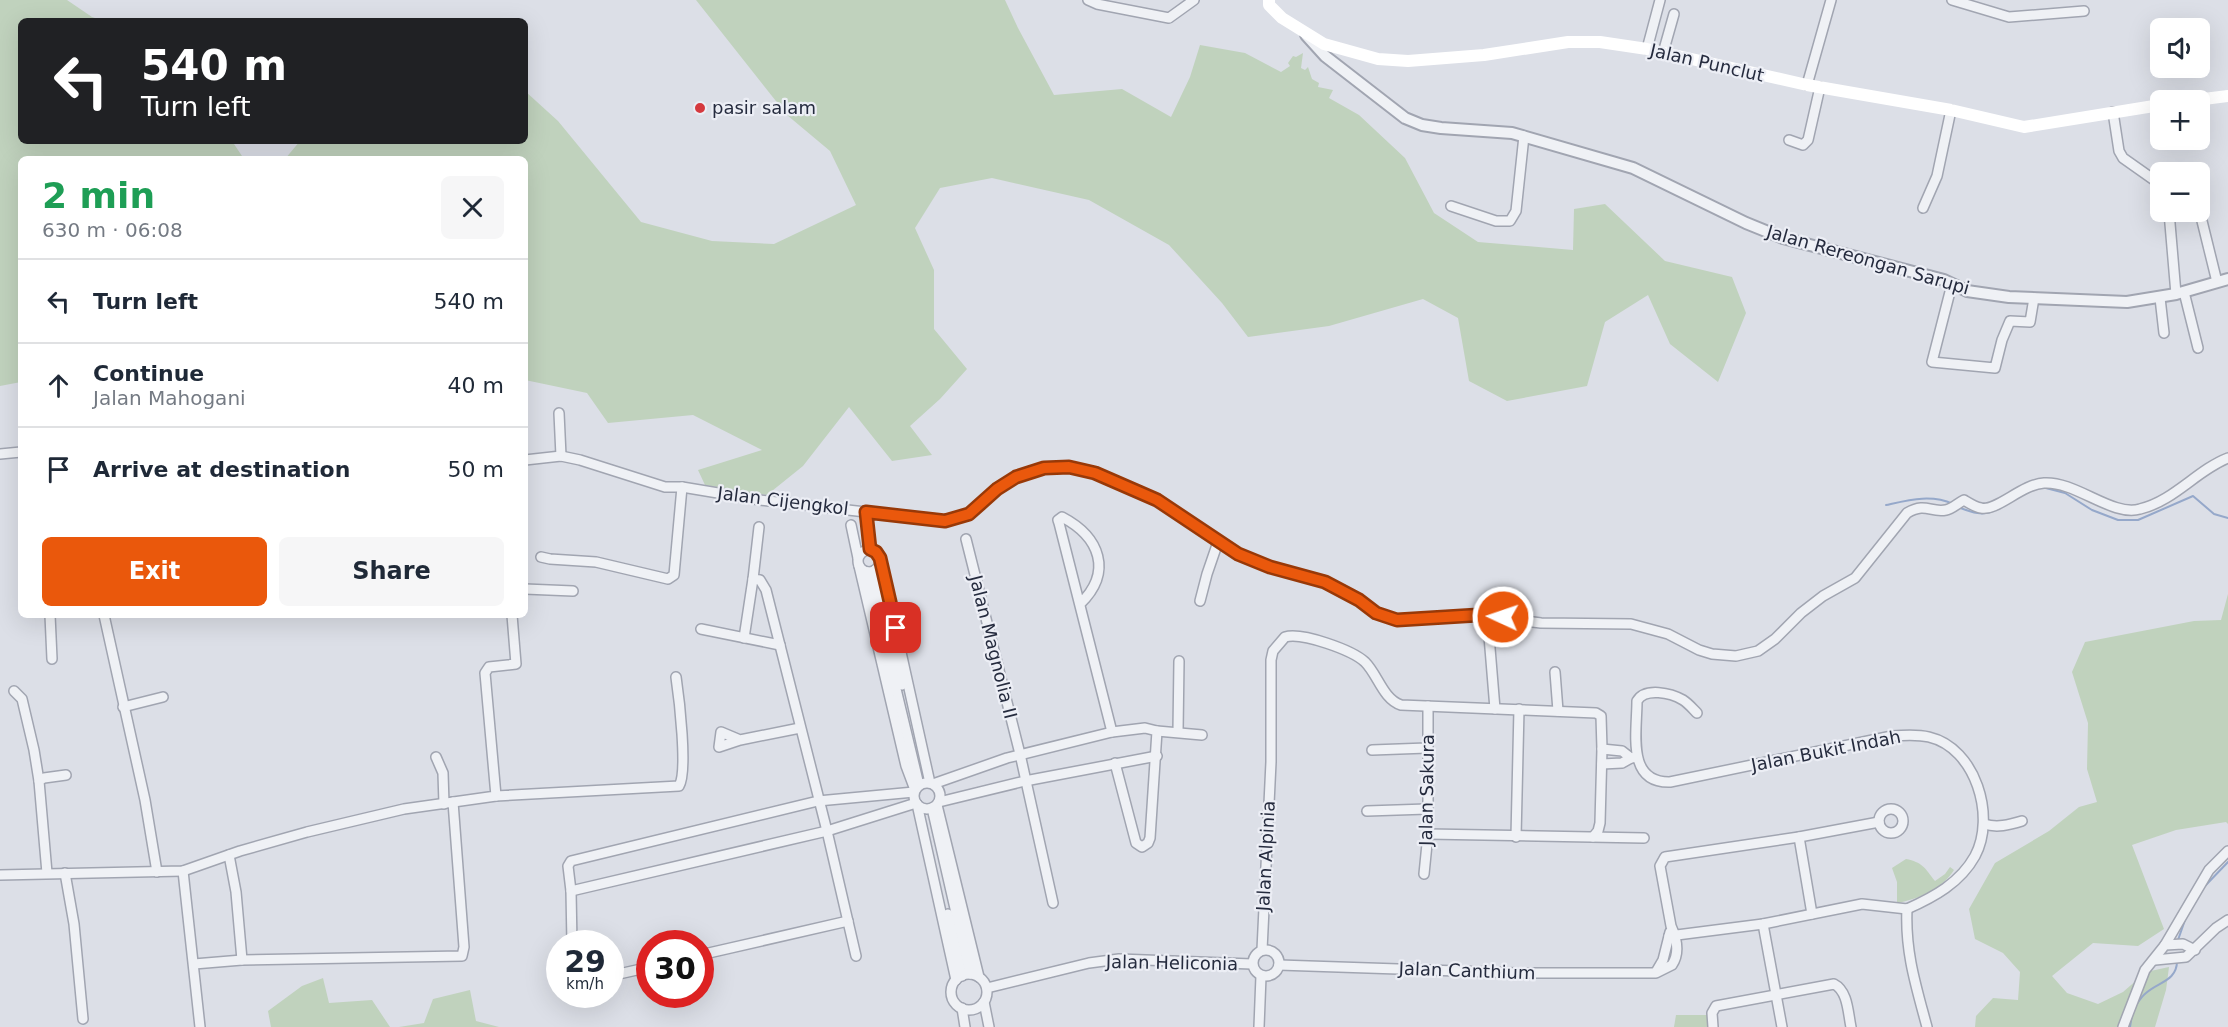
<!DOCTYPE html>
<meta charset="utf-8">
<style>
body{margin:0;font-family:"DejaVu Sans",sans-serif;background:#f6f6f7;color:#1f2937;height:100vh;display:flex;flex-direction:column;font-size:22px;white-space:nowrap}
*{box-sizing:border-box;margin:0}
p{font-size:20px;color:#747a83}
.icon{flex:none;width:33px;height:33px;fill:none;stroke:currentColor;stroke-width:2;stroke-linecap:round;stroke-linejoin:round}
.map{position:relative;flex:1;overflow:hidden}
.drawer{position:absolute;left:18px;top:156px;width:510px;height:462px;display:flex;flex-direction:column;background:#fff;border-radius:9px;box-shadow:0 6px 24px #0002}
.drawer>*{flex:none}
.guide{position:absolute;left:18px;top:18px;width:510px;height:126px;border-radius:9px;box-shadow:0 6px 24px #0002;background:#202124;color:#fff;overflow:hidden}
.tools{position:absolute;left:2150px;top:18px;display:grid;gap:12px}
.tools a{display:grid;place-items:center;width:60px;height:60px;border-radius:9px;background:#fff;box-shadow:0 6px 24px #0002;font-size:30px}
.speed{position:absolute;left:546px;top:930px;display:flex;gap:12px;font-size:30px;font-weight:700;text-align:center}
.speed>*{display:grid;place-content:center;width:78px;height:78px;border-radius:50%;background:#fff;box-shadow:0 6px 24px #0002;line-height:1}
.speed small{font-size:15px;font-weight:400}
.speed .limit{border:9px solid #d22;background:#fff;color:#111}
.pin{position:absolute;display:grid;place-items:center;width:51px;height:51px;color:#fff;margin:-26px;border-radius:12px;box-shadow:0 3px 9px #0006}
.me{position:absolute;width:66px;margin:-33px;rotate:273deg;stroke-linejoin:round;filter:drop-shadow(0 0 4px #0008)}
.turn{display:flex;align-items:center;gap:21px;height:126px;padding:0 24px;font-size:27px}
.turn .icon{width:78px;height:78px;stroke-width:2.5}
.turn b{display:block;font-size:42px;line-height:51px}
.round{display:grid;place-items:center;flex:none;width:63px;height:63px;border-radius:9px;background:#f6f6f7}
.overview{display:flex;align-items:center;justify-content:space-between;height:102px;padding:0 24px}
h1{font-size:36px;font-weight:600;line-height:45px;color:#1e9e55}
.action{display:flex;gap:12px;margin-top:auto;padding:12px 24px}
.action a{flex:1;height:69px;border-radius:9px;background:#ea580c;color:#fff;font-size:24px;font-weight:600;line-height:69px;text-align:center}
.action a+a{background:#f6f6f7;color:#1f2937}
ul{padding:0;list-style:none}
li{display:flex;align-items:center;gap:18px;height:84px;padding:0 24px;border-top:2px solid #e0e1e3}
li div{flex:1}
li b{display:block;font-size:22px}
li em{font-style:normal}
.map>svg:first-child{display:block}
.green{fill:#c0d2bd}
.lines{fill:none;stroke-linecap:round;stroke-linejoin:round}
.stream{stroke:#95a8ca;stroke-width:2}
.minor-casing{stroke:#a1a5b1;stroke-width:12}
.tertiary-casing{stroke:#a1a5b1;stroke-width:14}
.minor{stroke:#eff1f5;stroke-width:9}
.tertiary{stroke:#eff1f5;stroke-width:10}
.secondary{stroke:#fff;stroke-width:12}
.route-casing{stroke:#983908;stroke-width:15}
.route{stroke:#ea580c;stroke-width:10}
.poi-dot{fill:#d5393e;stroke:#eceef5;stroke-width:2}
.labels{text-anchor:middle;stroke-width:4.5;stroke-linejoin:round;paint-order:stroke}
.street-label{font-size:18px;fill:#252b3e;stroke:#eceef5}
.poi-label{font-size:18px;fill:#252b3e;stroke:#eceef5;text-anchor:start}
</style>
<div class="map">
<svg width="2228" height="1027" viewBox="0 0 2228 1027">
<rect width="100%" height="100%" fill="#dcdfe7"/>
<g class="green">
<path d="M0,0H67L92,17L104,21H21V141H232L244,159H21V382L0,386Z"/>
<path d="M696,0H1005L1018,28L1054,95L1122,89L1171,117L1190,77L1200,45L1245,53L1281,72L1290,66L1288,63L1293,56L1296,57L1303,53L1301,68L1305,70L1308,67L1312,79L1319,83L1318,87L1333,90L1329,98L1359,115L1405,158L1434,213L1478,242L1573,250L1574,209L1605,204L1665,261L1732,277L1746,313L1718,382L1670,344L1648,295L1605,322L1587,386L1507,401L1469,381L1458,318L1423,299L1329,326L1248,337L1222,303L1169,245L1089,200L992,178L940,188L915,228L934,270V329L967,369L940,399L910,426L932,455L892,461L849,407L803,466L767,495L705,485L698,470L762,450L693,415L608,423L587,393L525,380V159H285L300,141H525V91L558,121L641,222L712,241L774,244L856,205L830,151L787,115Z"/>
<path d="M2228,594V824L2226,822L2176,830L2132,845L2164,929L2138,946L2093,943L2052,976L2067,993L2098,1004L2123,992L2146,972L2169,967L2166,990L2155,1027H1975L1976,1016L1993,998L2018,1000L2020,972L2003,953L1975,939L1969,909L1995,863L2049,831L2079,807L2097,802L2087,769L2088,723L2072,672L2085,642L2194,621L2221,620Z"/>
<path d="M1906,859C1922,862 1925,868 1935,881L1945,874L1950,867L1954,870C1942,889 1919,899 1897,903V882L1892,868Z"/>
<path d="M323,978L329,1003L372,1000L390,1027H271L268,1011L302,986Z"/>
<path d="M470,990L476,1021L499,1027H399L424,1023L433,999Z"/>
<path d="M1676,1015H1713L1715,1027H1674Z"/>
</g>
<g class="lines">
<g class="stream">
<path d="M2042,487L2065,493L2092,510L2118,520H2138L2193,496L2214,514L2228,518"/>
<path d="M1886,505C1909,500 1931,494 1953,504"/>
<path d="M1958,507C1971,512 1983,517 1995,510"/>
<path d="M2204,887L2228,862"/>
<path d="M2178,940L2185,920"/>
<path d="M2136,1005C2139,1001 2142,996 2146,993C2158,982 2177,981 2177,961"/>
<path d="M2130,1027L2132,1015"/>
</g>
<defs>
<g id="minor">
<path d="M1088,0L1097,4L1169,18L1194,0"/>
<path d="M1952,0L2009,17L2084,11"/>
<path d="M1647,49L1660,0"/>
<path d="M1663,53L1674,14"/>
<path d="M1807,85L1831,0"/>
<path d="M2113,112L2119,151L2123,158L2157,182L2160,188"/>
<path d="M1789,140L1803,145L1808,140L1820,87"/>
<path d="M1451,206L1496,221H1510L1516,211L1524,136"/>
<path d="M1923,208L1937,176L1951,110"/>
<path d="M2169,212L2176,294"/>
<path d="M2202,221L2217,282"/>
<path d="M1952,284L1932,362L1995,368L2002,340L2010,321L2030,322L2034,298"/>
<path d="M2184,292L2198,348"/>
<path d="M2160,298L2164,333"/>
<path d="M559,413L561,456"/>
<path d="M0,454L21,452"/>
<path d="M525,460L561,456L580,460L665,487H682L760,500L945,521L969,514L997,488L1016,477L1044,468L1069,467L1095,473L1157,500L1238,554L1270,567L1325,582L1359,600L1376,613L1397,620L1478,615L1541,623L1631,624L1668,634L1699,650L1712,654L1736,656L1758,651L1775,639L1801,613L1823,596L1855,578L1907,513C1926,502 1930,513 1946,510C1952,509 1958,503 1964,500C1969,503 1975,507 1981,508C1996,512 2022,484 2044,483C2076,481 2112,517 2140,509C2174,501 2197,470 2228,458"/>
<path d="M866,512L870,549"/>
<path d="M851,525L858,558"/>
<path d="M759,527L753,579L760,580L766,590L827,831L856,956"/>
<path d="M966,539L1020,754L1053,903"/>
<circle cx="869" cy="561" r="11"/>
<path d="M541,557L550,559L596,562L668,579L674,575L682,487"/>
<path d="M881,562L930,783"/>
<path d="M859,566L906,766L915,790"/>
<path d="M875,570L902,685"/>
<path d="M868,572L919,785"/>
<path d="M525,589L573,591"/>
<path d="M1200,601L1207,574L1218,542"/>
<path d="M1080,604C1113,572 1100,537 1062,517L1058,520L1059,523L1112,732"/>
<path d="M50,615L52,659"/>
<path d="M104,615L145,800L157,872"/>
<path d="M701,629L780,645"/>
<path d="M1489,636L1495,709"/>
<path d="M744,638L753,579"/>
<path d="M1555,672L1558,711"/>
<path d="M14,691L22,699L34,750L39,781"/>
<path d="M123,707L163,697"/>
<path d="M1697,713C1693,709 1688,703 1683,700C1671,693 1645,687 1637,701C1637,732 1626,783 1670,782L1892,736C1904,735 1917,734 1929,737C1976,748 1996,817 1975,856C1960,883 1934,897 1907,909"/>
<path d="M1157,731L1202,735"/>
<path d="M1178,731L1179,661"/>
<path d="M740,740L721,732L719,747L740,740L800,728"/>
<path d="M1602,749L1622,751L1631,758"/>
<path d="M1372,750L1427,748"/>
<path d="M436,757L443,773L444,804"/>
<path d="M1602,764L1622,763L1631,758L1637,757"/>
<circle cx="927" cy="796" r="13"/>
<path d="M933,784L1007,758L1112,732L1145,728L1157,731L1150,838L1148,843L1142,847L1136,843L1115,763"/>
<path d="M496,796L679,786C688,772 679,697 676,677"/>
<path d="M939,802L1025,781L1157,756"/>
<path d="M917,804L956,980"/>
<path d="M937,805L979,977"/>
<path d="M932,808L970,974"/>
<circle cx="1891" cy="821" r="12"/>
<path d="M1367,811L1427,809"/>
<path d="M1984,824C1997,828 2009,825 2022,821"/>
<path d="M1428,834L1644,838"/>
<path d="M1516,837L1519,709"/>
<path d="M1799,837L1812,914"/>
<path d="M229,855L236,892L242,960"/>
<path d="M183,871L200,1027"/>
<path d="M47,873L39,781L44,778L66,775"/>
<path d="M65,873L74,924L83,1019"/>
<path d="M1424,874L1428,834V706"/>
<path d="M0,875L183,871L240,851L307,832L404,809L496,796L485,673L489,667L516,664L512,615"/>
<path d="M571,891L827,831L916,803"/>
<path d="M1907,909C1905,952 1916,986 1927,1027"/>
<path d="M948,914L962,976"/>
<path d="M1763,924L1782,1027"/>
<path d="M1669,936L1763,924L1862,904L1907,909"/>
<path d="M572,944L571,891L568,866L571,861L818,801L914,792"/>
<path d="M2165,945L2209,870L2228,851"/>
<circle cx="1266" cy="963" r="13"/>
<path d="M1262,950L1271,762V660L1273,651L1285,637C1302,632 1352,650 1365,662C1378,675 1383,699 1401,705L1596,713L1601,716L1602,749L1600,823L1598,831L1593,837"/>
<path d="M700,955L848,921"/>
<path d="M2155,960L2186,957L2216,928L2228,920"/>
<path d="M194,964L242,960L462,956L464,947L453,802"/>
<path d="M1279,965L1517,973H1656L1672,965C1680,953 1677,939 1671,926L1660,866L1665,857L1799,837L1879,822"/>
<path d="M1656,972L1663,960L1670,932"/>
<circle cx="969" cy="992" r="18"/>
<path d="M610,976L650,967"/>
<path d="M987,988L1089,963L1119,959L1252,964"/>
<path d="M984,1002L989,1027"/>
<path d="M962,1008L965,1027"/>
<path d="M1259,1027L1261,976"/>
<path d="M1713,1027L1712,1013L1716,1006L1834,984C1848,991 1848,1013 1851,1027"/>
<path d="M2123,1027L2145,970L2165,945L2183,944L2195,950"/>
</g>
<path id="tertiary" d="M1306,35L1325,56L1405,118L1422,125L1441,128L1512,133L1633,168L1746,223L1783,238L1944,280L1967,291L2009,297L2127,302L2176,294L2228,279"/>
</defs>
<use href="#minor" class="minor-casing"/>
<use href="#tertiary" class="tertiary-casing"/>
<use href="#minor" class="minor"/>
<use href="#tertiary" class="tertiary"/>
<g class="secondary">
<path d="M1269,0V5L1282,18L1324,44L1378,59L1408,61L1484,55L1568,42H1600L1647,49L1807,85L1951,110L2024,127L2160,105"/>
<path d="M2196,100L2228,96"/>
</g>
</g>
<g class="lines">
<defs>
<path id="route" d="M896,628L880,558L876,552L870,549L866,512L945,521L969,514L997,489L1016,477L1044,468L1069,467L1095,473L1157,500L1238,554L1270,567L1325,582L1359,600L1376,613L1397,620L1478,615L1503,617"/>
</defs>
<use href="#route" class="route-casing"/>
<use href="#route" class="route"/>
</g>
<circle class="poi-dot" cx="700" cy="108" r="6"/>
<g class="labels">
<g class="street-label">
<text transform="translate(1707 63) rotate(13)" y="6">Jalan Punclut</text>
<text transform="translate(1868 260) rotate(16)" y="6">Jalan Rereongan Sarupi</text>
<text transform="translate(783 501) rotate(7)" y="6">Jalan Cijengkol</text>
<text transform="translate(993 647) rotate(76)" y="6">Jalan Magnolia II</text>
<text transform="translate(1826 751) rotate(-11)" y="6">Jalan Bukit Indah</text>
<text transform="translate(1427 790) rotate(-89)" y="6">Jalan Sakura</text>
<text transform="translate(1266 856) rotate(-87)" y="6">Jalan Alpinia</text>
<text transform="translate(1172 963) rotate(1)" y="6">Jalan Heliconia</text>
<text transform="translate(1467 971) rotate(2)" y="6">Jalan Canthium</text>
</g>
<g class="poi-label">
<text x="712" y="114">pasir salam</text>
</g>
</g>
</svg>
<div class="tools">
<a><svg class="icon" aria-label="sound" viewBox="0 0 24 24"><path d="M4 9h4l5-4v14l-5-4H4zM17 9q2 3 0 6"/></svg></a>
<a>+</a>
<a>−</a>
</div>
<div class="speed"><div>29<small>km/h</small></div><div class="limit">30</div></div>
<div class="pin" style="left:896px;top:628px;background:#d93025"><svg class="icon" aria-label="arrive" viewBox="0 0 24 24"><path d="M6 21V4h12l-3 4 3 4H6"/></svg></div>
<svg class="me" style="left:1503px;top:617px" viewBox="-20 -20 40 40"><circle r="17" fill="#ea580c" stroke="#fff" stroke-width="3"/><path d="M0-11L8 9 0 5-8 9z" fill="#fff"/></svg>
<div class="guide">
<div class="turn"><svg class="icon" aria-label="left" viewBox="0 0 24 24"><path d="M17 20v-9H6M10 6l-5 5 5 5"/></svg><div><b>540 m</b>Turn left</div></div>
</div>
<section class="drawer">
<div class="overview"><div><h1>2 min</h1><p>630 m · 06:08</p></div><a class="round"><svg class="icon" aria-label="close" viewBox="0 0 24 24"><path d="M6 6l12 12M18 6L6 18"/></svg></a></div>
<ul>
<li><svg class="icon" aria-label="left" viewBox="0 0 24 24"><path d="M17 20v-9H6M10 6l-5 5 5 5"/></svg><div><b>Turn left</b></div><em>540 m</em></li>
<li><svg class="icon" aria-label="ahead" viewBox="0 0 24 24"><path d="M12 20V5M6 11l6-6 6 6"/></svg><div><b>Continue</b><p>Jalan Mahogani</p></div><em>40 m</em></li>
<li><svg class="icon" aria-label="arrive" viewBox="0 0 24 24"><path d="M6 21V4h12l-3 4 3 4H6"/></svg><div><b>Arrive at destination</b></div><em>50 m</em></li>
</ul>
<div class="action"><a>Exit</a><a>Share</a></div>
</section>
</div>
